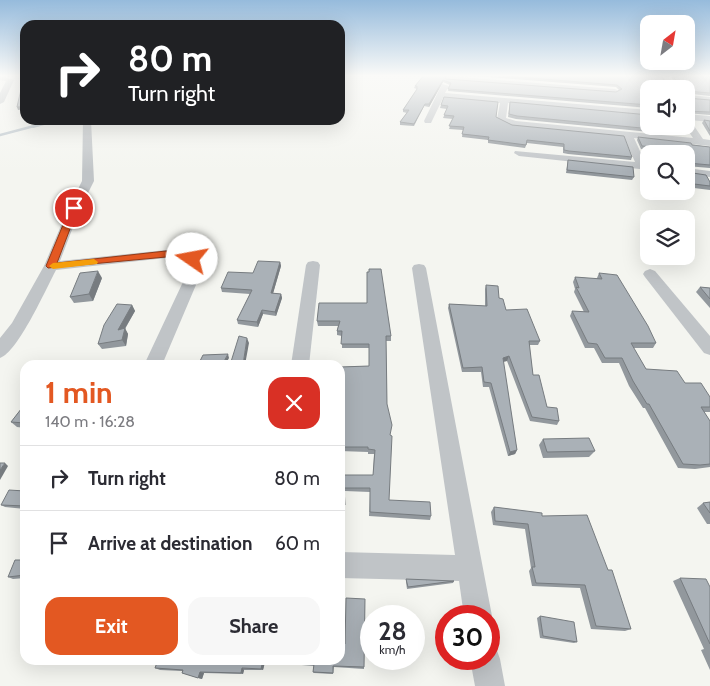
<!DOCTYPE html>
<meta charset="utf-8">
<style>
body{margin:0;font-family:Cabin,sans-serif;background:#f7f7f7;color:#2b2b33;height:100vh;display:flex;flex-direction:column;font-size:19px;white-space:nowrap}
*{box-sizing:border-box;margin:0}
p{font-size:16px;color:#7c7c81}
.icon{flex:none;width:28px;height:28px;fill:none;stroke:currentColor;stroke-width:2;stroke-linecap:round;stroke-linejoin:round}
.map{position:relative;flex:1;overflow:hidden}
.side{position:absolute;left:20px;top:360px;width:325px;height:305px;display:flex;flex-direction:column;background:#fff;border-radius:15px;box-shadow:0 5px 20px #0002}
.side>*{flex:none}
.top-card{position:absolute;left:20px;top:20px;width:325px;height:105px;border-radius:15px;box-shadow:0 5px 20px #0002;background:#202124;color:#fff;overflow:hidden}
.needle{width:32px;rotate:31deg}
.tools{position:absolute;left:640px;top:15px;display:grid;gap:10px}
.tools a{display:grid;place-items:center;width:55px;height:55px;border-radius:10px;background:#fff;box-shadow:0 5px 20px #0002;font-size:25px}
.speed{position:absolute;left:360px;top:605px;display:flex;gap:10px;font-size:25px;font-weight:700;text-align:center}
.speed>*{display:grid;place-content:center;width:65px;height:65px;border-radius:50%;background:#fff;box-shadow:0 5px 20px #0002;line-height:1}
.speed small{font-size:12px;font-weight:400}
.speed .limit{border:8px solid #d22;background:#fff;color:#111}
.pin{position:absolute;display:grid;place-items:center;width:42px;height:42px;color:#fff;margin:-21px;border:2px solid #fff;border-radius:50%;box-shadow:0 1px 5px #0007}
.me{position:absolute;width:55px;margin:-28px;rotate:282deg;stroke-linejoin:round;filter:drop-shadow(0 0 4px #0008)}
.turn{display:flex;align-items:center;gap:18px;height:105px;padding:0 25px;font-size:22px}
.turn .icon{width:65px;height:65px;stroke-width:2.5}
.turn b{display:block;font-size:35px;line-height:42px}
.round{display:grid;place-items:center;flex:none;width:52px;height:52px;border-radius:15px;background:#f7f7f7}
.summary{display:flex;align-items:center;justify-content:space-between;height:85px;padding:0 25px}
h1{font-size:30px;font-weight:800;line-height:38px;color:#e35822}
.primary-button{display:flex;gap:10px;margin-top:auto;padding:10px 25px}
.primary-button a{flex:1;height:58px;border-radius:15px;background:#e35822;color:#fff;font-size:20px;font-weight:800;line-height:58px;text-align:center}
.primary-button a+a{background:#f7f7f7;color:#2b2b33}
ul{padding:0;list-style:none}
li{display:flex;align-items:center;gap:15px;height:65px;padding:0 25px;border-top:1px solid #e1e1e2}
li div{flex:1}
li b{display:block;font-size:19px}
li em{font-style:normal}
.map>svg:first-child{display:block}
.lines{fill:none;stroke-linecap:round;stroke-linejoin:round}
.stream-far1{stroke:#bbc5cb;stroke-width:2}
.stream{stroke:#bbc5cb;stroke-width:2.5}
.minor{fill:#c0c4c7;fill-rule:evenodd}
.wall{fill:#92989d}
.shaded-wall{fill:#777c80}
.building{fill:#aab1b7;stroke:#777c80}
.route{fill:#e35822;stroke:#943916}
.slow{fill:#f59e0b}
</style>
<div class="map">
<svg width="710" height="686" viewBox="0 0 710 686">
<rect width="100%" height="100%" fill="#f4f5f0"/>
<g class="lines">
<path class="stream-far1" d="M33,127L59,120"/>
<path class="stream" d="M0,135L38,125"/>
<g class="minor">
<path d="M660,75H667L677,89H669Z"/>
<path d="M0,76L14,80L4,102L0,104V93L6,81L0,80Z"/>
<path d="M446,76L615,89L619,91L615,93L449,80H446Z"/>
<path d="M442,84L449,86L445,93L649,110V116L508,103L506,118L516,121L693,138L685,126L686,114L710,116V122L690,120L703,139L710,140V146L634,138L646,164H649V170L519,156L514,153L515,151L635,162L624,137L512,126L497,119L500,103L443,98L431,123H425L424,121Z"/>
<path d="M686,95L710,97V101L686,99Z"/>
<path d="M83,120H91L94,181L80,209L60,261L166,250L192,255L204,266L162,365H144L190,267L178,260L166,258L56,270C46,289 18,352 0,358V338L12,323L44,266L68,209L82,181Z"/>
<path d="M686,168L710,171V177L686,174Z"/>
<path d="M313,261L318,262L320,265L309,365H291L306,265L308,262Z"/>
<path d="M419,264L424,265L426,268L492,616L489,624V616H464L459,581L340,578V552L455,555L412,268L414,265Z"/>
<path d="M650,269L655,271L710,336V355L704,353L645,277L643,274L645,271Z"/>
<path d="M489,646L496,648L500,659L505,686H475L470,659H489Z"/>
</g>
</g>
<g class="wall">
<path d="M463,75H661L669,88H678L670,75H710V96L649,89V108L448,91L450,85L443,82L429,107L424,106L414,126L400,125V122L407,113L403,112V110L417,89L414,88L415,86L446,79L616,92L619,90L616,87Z"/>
<path d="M444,97L496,117L512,125L632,157L631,160L568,154L563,153V147L527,143L525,148L488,143V140L462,137L463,130L449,129L453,119L443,118L447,109L440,108L441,105Z"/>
<path d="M686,97L687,98L710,100V115L686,113Z"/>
<path d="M510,102L683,132L681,135L516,119L508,117Z"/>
<path d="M704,120L710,121V136L702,123Z"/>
<path d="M638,137L710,147V168L686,166V154H654L652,150L641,149L637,140Z"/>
<path d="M568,160L634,177L632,180L566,173Z"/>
<path d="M686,170V172L710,182V190L686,187Z"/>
<path d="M280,262L281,266L273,293L281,294L282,298L276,316L263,314L258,327L238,324L237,320L250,294L222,292L221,288Z"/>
<path d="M599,273L656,343L653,348H633L646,369L685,383L710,397V412H704L710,421V467L695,469L678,468L645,408H643L629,386L619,363H602L594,348H585L570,316L572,311L584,312L574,292L575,289L573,282L575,277L597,279V278Z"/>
<path d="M102,278L93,301L74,303L70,297Z"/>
<path d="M486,285L499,298L506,310L540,341L538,345H529L533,375L547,407L559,421L557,425L530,421L507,361L503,362L517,450L515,454L508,456L489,387H483L481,372H462L448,308L449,304L485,306V289Z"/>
<path d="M700,287L710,288V308L696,292Z"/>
<path d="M367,303L391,336V341H386L387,404L390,435L389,500L431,516L430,520L369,516L370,492L345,491V509H340V475H373L374,454H368V452L340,451V367L369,366V348H342V336L337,335V331L338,326H318L317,321Z"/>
<path d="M132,305L135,311L125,329L128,334L126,346L102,349L98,344Z"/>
<path d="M25,404V428L17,427L11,422Z"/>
<path d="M543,439L595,451L589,457L543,458L539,445Z"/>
<path d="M25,491V509L5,507L1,505Z"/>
<path d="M710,502V524H707L697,508L703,503Z"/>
<path d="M494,507L542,516L608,570L631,629L625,631L591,629L580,588L532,586L529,571L531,568L525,529L493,525L491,512Z"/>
<path d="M25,560V578L13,579L8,577Z"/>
<path d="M680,578L710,587V670L701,650L704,649L673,581Z"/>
<path d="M406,579L454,581L453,583L407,589L406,582Z"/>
<path d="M365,599L364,669L334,667L333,674L314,673L313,672L314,666L265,662L263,670H244L243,674L204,673L202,679L182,673V671L160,670L155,668L158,660H340L345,644Z"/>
<path d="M540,616L577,642L574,643L540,638L537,618Z"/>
</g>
<g class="shaded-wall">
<path d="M443,80V82L429,107V104Z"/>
<path d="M25,106V109L18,110L17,107Z"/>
<path d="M280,262L281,266L272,297L271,293Z"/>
<path d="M98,271L102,278L93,301L89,294Z"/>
<path d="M281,294L282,298L276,316L275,312Z"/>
<path d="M132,305L135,311L121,335L118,330Z"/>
<path d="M262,310L263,314L258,327L257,322Z"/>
<path d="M125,328L128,334L126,346L122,340Z"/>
<path d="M247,338L249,343L245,365H243Z"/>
<path d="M228,354L229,358L225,365H222Z"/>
<path d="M509,356L507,361L501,362L503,358Z"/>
<path d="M517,450L515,454L508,456L510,452Z"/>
<path d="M5,463L8,466L0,480V470Z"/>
<path d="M263,660L265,662L263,670L261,669Z"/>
<path d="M242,668L244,670L243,674L241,673Z"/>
<path d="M200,672L204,673L202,679L198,678Z"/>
</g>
<g class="building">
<path d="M25,75V106L17,107L24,76Z"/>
<path d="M424,75H445L446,79L616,92L622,89L617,85L494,75H661L669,88H680V85L672,75H710V93L687,91L686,94V89H649V105L448,89L451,83L443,80L429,104H425L414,124L400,122L409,110H403L417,89V86H415Z"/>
<path d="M444,97L498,102L496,117L512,125L624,136L632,157L569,151L564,150V144L527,140L526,145L488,140L489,137L462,134L464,127L449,126L454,116L444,115L448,106L441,105Z"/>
<path d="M686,97L687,98L710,100V112L686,111Z"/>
<path d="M510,102L649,115V126H679L683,132L517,116L509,114Z"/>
<path d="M704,120L710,121V131Z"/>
<path d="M638,137L691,143L692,145L710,147V165L688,163L686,165V154H657L654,147L642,146Z"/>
<path d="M568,160L633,167L634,177L567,170Z"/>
<path d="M686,170V172L706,175L710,182V186L686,183Z"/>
<path d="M258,261L280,262L271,293L281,294L275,312L262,310L257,322L237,320L252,290L221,288L228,272L253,273Z"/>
<path d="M369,269H381L391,336H386L387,404L392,425L390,435L392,436L389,500L430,502L431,516L370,512V488H344L345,505L340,506V475H373L375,450L368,449V447H340V367L369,366V344H341L342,331H337L340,321H317L319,303H367V272H369Z"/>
<path d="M98,271L89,294L70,297L80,273Z"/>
<path d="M599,273L617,275L648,326L656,343H631L646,369L677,371L685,383H701L710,397V407H701L710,421V464L700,465L683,464L649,404H647L633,381L622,358H605L597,344L588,343L572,311L589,312L576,287L579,288L575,277L602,279Z"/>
<path d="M486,285L498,286L499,298L503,299L506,310L527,309L540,341H529L533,375H539L547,407L557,408L559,421L532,417L509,356L503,358L517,450L510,452L491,383L484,382L482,367L463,368L449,304L487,306Z"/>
<path d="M700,287L710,288V299Z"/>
<path d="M117,304L132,305L118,330L125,328L122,340L98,344L104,325Z"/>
<path d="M239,336L247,338L243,365H230Z"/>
<path d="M228,354L222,365H198L203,355Z"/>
<path d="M25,404V423L11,422Z"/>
<path d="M589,438L595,451L547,452L543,439Z"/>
<path d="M0,463H5L0,470Z"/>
<path d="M9,490L25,491V506L1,505Z"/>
<path d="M710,502V513L703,503Z"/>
<path d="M494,507L542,513V516L587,515L608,570H612L631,629L596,626L585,585L536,583L532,567H535L528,524L495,521Z"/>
<path d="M15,560H25V575L8,577Z"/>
<path d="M680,578L706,579L710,587V644Z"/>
<path d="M406,579L454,581L408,587Z"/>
<path d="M346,598L365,599L364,667L333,666V673L313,672L314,664L263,660L261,669L242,668L241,673L200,672L198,678L182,673L183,670L155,668L158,660H340V644H345Z"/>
<path d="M540,616L574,622L577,642L543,636Z"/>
</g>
<linearGradient id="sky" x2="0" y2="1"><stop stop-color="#96bbdc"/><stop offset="0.44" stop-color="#fafaf8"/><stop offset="1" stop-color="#fafaf8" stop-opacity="0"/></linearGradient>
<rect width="710" height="172" fill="url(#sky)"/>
<path class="route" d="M74,206L78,208L57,263L166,251L184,254L196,259L192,262L166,257L48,268L46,266L70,208Z"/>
<path class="slow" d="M94,259L98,262L97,264L53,269L49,266L53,263Z"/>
</svg>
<div class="tools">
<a><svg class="needle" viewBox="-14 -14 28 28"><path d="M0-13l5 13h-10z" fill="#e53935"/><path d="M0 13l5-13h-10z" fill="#7c7c81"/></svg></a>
<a><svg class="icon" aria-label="sound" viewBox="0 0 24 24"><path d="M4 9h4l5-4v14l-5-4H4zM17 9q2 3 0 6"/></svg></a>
<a><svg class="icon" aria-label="search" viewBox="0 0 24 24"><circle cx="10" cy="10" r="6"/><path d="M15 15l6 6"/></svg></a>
<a><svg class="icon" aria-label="layers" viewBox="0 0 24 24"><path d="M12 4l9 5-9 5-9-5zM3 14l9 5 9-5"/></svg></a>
</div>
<div class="speed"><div>28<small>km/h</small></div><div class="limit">30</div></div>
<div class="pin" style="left:74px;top:208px;background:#d93025"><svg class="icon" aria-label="arrive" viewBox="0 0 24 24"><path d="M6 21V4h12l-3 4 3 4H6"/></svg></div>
<svg class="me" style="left:192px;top:259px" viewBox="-20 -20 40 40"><circle r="19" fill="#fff"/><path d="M0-13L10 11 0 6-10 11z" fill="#e35822"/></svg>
<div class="top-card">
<div class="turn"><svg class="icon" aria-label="right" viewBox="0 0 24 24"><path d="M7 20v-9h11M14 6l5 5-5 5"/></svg><div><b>80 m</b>Turn right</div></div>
</div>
<section class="side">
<div class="summary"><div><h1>1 min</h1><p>140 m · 16:28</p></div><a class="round" style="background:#d93025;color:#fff"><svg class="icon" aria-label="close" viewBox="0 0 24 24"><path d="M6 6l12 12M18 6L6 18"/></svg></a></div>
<ul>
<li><svg class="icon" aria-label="right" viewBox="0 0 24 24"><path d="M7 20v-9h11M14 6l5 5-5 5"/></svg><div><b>Turn right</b></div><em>80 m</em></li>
<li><svg class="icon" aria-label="arrive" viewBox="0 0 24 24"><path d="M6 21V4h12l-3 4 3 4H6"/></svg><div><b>Arrive at destination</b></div><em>60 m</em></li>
</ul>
<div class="primary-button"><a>Exit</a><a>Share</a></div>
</section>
</div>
